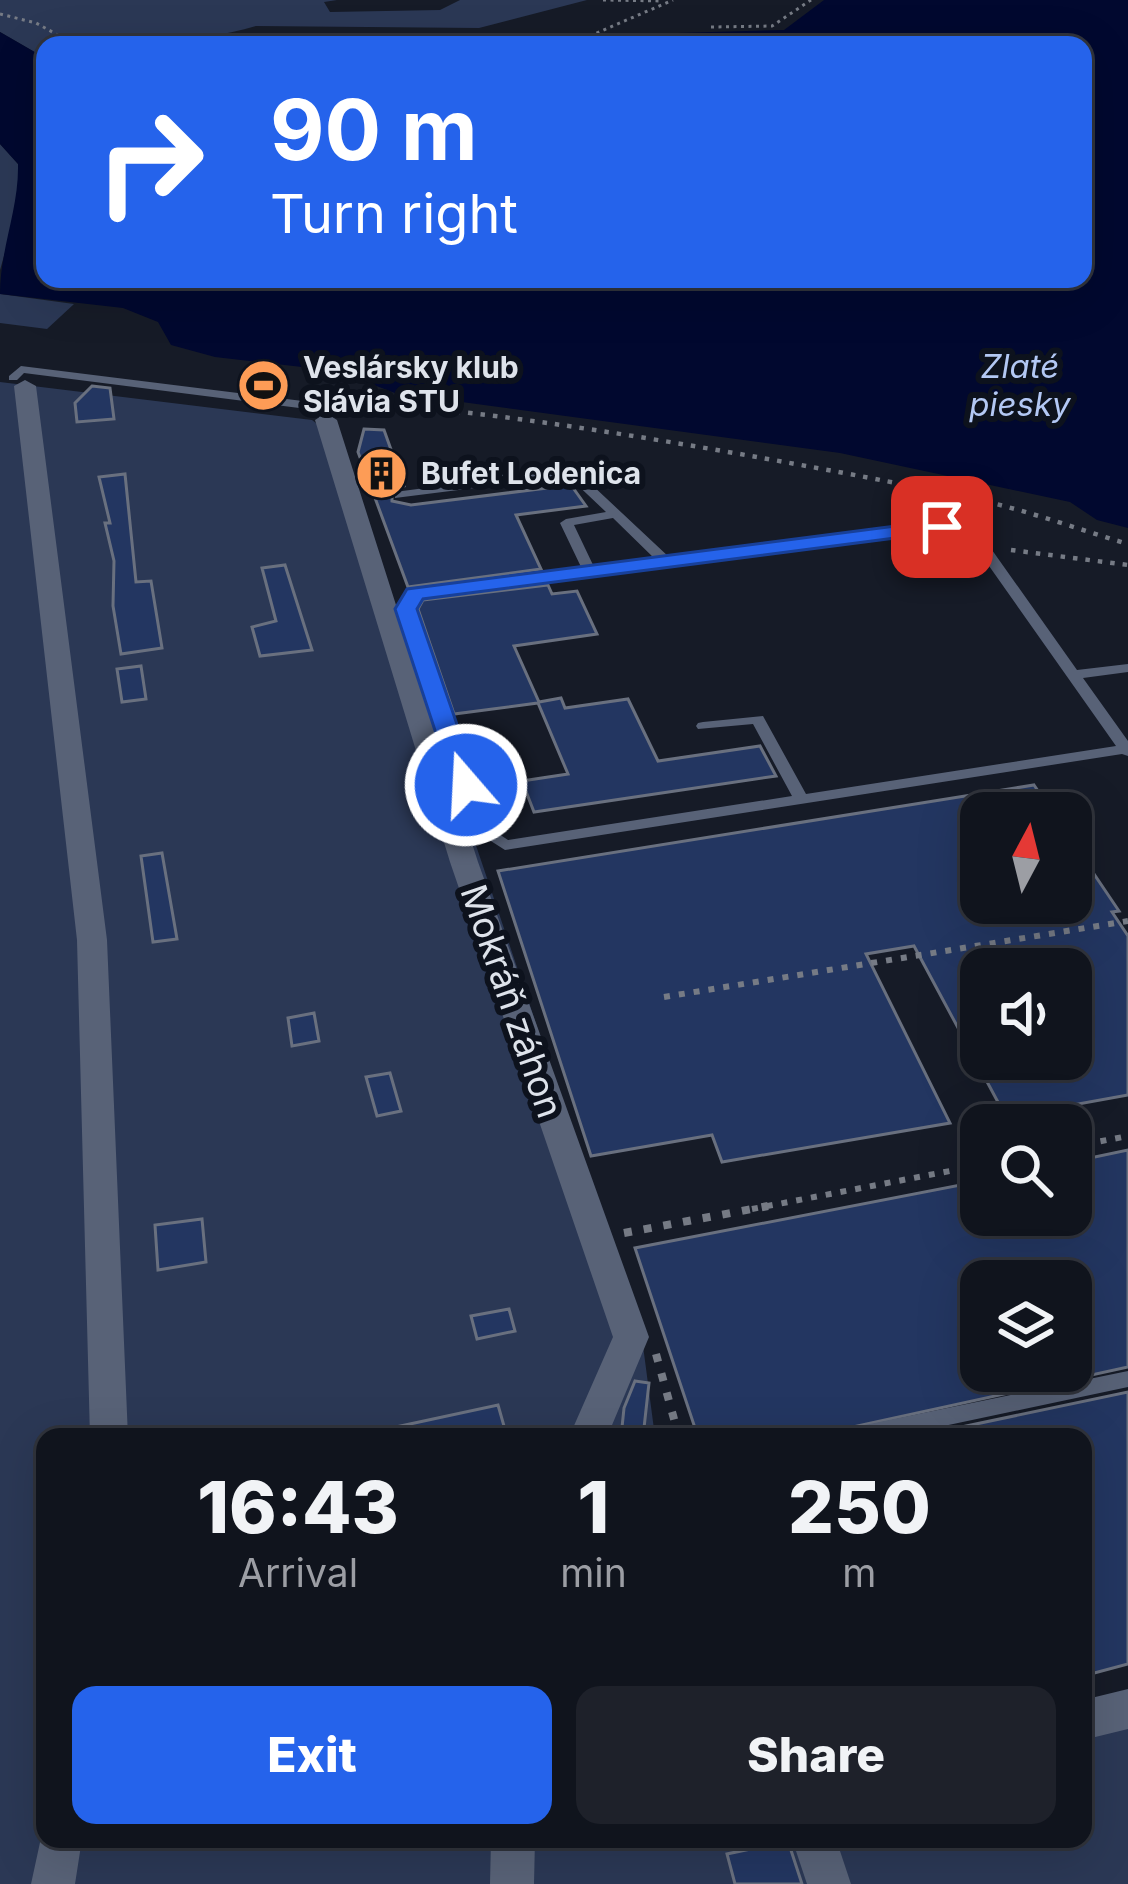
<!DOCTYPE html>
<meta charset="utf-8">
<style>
body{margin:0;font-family:Inter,sans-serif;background:#1e212a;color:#f1f3f6;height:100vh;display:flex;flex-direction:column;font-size:45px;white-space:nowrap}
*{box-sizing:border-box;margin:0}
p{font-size:39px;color:#9c9ea4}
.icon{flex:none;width:66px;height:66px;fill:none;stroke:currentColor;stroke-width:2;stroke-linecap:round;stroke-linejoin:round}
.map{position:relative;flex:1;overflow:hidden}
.panel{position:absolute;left:36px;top:1428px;width:1056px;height:420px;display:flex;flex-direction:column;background:#10141d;border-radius:24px;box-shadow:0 12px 48px #0002,0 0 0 3px #30333b}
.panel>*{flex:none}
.banner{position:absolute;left:36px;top:36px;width:1056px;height:252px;border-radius:24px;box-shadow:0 12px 48px #0002,0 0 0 3px #30333b;background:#2563eb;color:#fff;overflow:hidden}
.needle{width:78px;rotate:7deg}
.tools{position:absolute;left:960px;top:792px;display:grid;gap:24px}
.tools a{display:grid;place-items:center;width:132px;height:132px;border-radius:24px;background:#10141d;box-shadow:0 12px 48px #0002,0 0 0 3px #30333b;font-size:60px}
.pin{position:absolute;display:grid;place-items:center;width:102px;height:102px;color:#fff;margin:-51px;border-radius:24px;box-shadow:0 6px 18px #0006}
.me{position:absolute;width:132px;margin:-66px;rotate:341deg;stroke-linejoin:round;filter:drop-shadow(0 0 9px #0008)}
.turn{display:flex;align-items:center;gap:42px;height:252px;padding:0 36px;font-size:54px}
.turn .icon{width:156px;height:156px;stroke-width:2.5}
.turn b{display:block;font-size:84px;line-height:102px}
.eta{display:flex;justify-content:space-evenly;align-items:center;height:204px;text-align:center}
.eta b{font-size:72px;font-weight:800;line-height:84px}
.action{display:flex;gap:24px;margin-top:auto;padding:24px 36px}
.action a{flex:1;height:138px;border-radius:24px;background:#2563eb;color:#fff;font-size:48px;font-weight:800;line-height:138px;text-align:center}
.action a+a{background:#1e212a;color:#f1f3f6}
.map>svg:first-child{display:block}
.green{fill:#2b3855}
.water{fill:#01082f}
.building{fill:#233661;stroke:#69707f;stroke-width:3;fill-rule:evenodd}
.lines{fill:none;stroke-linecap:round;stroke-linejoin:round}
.path-far3{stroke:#767b85;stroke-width:3;stroke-dasharray:3 4.5;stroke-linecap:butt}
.path-far2{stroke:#767b85;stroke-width:4.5;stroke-dasharray:4.5 8;stroke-linecap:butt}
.path-far1{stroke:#767b85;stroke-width:6;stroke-dasharray:6 9;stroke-linecap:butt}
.path{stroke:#767b85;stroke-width:8;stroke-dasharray:8 12;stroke-linecap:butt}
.service{fill:#586277;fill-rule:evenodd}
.minor{fill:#586277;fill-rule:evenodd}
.route{fill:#2563eb;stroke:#184099;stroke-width:3}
.labels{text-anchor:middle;stroke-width:12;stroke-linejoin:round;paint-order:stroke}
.far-poi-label{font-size:30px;font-weight:bold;fill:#dee3eb;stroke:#0d121d;text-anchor:start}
.far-water-label{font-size:33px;font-style:italic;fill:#b3c8f4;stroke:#0d121d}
.street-label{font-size:36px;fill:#dee3eb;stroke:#0d121d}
</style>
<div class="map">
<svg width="1128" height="1884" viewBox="0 0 1128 1884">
<rect width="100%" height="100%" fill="#161b27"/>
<g class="green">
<path d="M0,0H337L324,2L330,12L440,10L460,0H587L479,28L256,26C187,46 117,45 45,45V58L0,32Z"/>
<path d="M0,144L18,164V206L0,270Z"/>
<path d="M0,294L74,304L47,329L0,323Z"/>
<path d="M0,382L312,420L340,442L642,1338L655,1437H45V1839H1083V1732L1128,1721V1884H0Z"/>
</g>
<path class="water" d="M824,0H1128V528L1097,520L1070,502L840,453L395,393L337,371L215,357L171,345L158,322L123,308L0,294C0,249 19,209 18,164L0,144V32L45,58V279H1083V45H592L643,34L784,30Z"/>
<g class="building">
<path d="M92,386L110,388L114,419L77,422L75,403Z"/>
<path d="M364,429L384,430L404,486L392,489V501L411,505L571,485L586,506L516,515L541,569L408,587L358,452Z"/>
<path d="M125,474L136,582L151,581L162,648L121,654L113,606L114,561L105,523H110L99,477Z"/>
<path d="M285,565L312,650L260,656L252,627L276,621L262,568Z"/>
<path d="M548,585L552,594L577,591L597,634L514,646L539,702L561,698L565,708L628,699L658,761L760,746L776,776L534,812L522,781L568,774L538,703L454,714L418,609L423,600Z"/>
<path d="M141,666L146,699L122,702L117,669Z"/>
<path d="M1034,785L1053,813H981V903H1071V840L1119,911L1112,912L1128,936V1095L1006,1117L914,946L866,954L950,1123L722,1162L712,1135L591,1156L498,871ZM981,969H1071V1059H981Z"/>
<path d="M162,853L177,939L153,942L141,856Z"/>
<path d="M314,1013L319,1041L292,1046L288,1018Z"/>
<path d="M390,1073L401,1111L377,1116L366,1077Z"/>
<path d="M1128,1150V1367L807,1437H698L635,1248L981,1181V1215H1071V1162ZM981,1281H1071V1371H981Z"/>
<path d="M202,1219L206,1262L158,1270L155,1225Z"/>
<path d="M509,1309L515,1331L477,1339L471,1316Z"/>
<path d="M635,1381L649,1383L643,1437H621L624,1408Z"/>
<path d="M1128,1392V1664L1083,1676V1437H914Z"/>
<path d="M498,1405L506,1433L397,1437L396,1427Z"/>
<path d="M788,1841L802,1884H735L727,1854Z"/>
</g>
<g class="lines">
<g class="path-far3">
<path d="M603,0L663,1"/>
<path d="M0,14L36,23L67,40"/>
<path d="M711,27L772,26L811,0"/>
<path d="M335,35L419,45"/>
<path d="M569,45L673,0"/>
</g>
<g class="path-far2">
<path d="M344,411C391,384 914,484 996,504C1040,515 1084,531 1128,544"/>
<path d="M1011,550L1128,565"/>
</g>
<g class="path-far1">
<path d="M664,997L1128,921"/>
<path d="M1071,1147L1128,1136"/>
<path d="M752,1209L981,1165"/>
</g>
<g class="path">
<path d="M624,1233L768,1206"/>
<path d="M656,1354L679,1437"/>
</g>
<g class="service">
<path d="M21,366L319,403L323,404L332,420L322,423L315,410L24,373L17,380H9V376Z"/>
<path d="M442,461L509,471L515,476L575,469L670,558L967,524L980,533L1077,670L1128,664V672L1083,678L1128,741V756L1122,754L505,850L472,829L399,609L410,590L415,589L582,569L560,523L566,519L606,512L568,476L395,498V492L425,488L436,465ZM446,469L501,478L439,486ZM613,518L656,560L594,567L574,525ZM960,531L970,539L1116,746L806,794L763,716L703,722L698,723L696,726L698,729L753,724L792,796L508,840L487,826L413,609L420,596Z"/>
<path d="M1128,1371V1387L892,1437H840L843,1431L850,1428Z"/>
</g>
<g class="minor">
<path d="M25,380L36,386L107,940L128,1437H90L77,940L14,386Z"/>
<path d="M326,413L337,420L478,862L649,1337L607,1437H569L613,1337L450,862L315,420Z"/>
<path d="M1128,1689V1729L1083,1740V1700Z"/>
<path d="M44,1824L45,1839H82L75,1884H31Z"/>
<path d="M491,1839H535L534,1884H490Z"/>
<path d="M792,1839H836L851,1884H807Z"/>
</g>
</g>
<path class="route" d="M942,520L952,527L949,531L423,599L417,609L478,785L466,792L453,785L395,609L407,589Z"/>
<defs>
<symbol id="stadium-disc" viewBox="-11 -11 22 22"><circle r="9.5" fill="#fd9c56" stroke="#0d121d"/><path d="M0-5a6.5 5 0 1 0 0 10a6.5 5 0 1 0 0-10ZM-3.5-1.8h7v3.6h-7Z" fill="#111"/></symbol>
<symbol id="building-disc" viewBox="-11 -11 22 22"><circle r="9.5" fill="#fd9c56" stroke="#0d121d"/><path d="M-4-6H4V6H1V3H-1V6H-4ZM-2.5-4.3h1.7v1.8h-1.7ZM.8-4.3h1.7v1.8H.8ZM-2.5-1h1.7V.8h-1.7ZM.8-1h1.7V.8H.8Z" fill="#111"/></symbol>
</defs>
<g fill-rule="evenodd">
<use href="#stadium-disc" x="234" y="356" width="59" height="59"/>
<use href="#building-disc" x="352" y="444" width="59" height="59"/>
</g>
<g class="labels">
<g class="far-poi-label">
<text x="303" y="378">Veslársky klub<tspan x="303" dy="34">Slávia STU</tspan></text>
<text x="421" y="484">Bufet Lodenica</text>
</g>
<g class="far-water-label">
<text x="1020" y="378">Zlaté<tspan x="1020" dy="38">piesky</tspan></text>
</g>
<g class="street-label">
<text transform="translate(512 1001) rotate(71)" y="13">Mokráň záhon</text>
</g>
</g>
</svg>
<div class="tools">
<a><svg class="needle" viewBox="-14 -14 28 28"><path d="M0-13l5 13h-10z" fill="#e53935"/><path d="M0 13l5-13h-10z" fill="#9c9ea4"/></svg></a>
<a><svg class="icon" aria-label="sound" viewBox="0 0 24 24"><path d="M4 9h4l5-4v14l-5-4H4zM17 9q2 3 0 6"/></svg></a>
<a><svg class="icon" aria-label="search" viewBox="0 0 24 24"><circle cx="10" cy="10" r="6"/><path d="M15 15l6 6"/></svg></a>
<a><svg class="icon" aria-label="layers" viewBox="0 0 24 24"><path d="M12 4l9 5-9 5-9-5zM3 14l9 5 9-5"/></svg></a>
</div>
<div class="pin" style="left:942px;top:527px;background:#d93025"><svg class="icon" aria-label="arrive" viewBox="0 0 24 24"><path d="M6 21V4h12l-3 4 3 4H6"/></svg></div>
<svg class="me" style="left:466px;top:785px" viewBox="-20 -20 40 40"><circle r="17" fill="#2563eb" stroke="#fff" stroke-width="3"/><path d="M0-11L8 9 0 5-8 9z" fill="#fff"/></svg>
<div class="banner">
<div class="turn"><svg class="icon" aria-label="right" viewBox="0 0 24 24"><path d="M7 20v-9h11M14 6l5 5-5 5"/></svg><div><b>90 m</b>Turn right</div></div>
</div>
<section class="panel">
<div class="eta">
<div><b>16:43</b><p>Arrival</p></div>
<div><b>1</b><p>min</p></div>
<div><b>250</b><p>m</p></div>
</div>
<div class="action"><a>Exit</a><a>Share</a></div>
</section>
</div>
